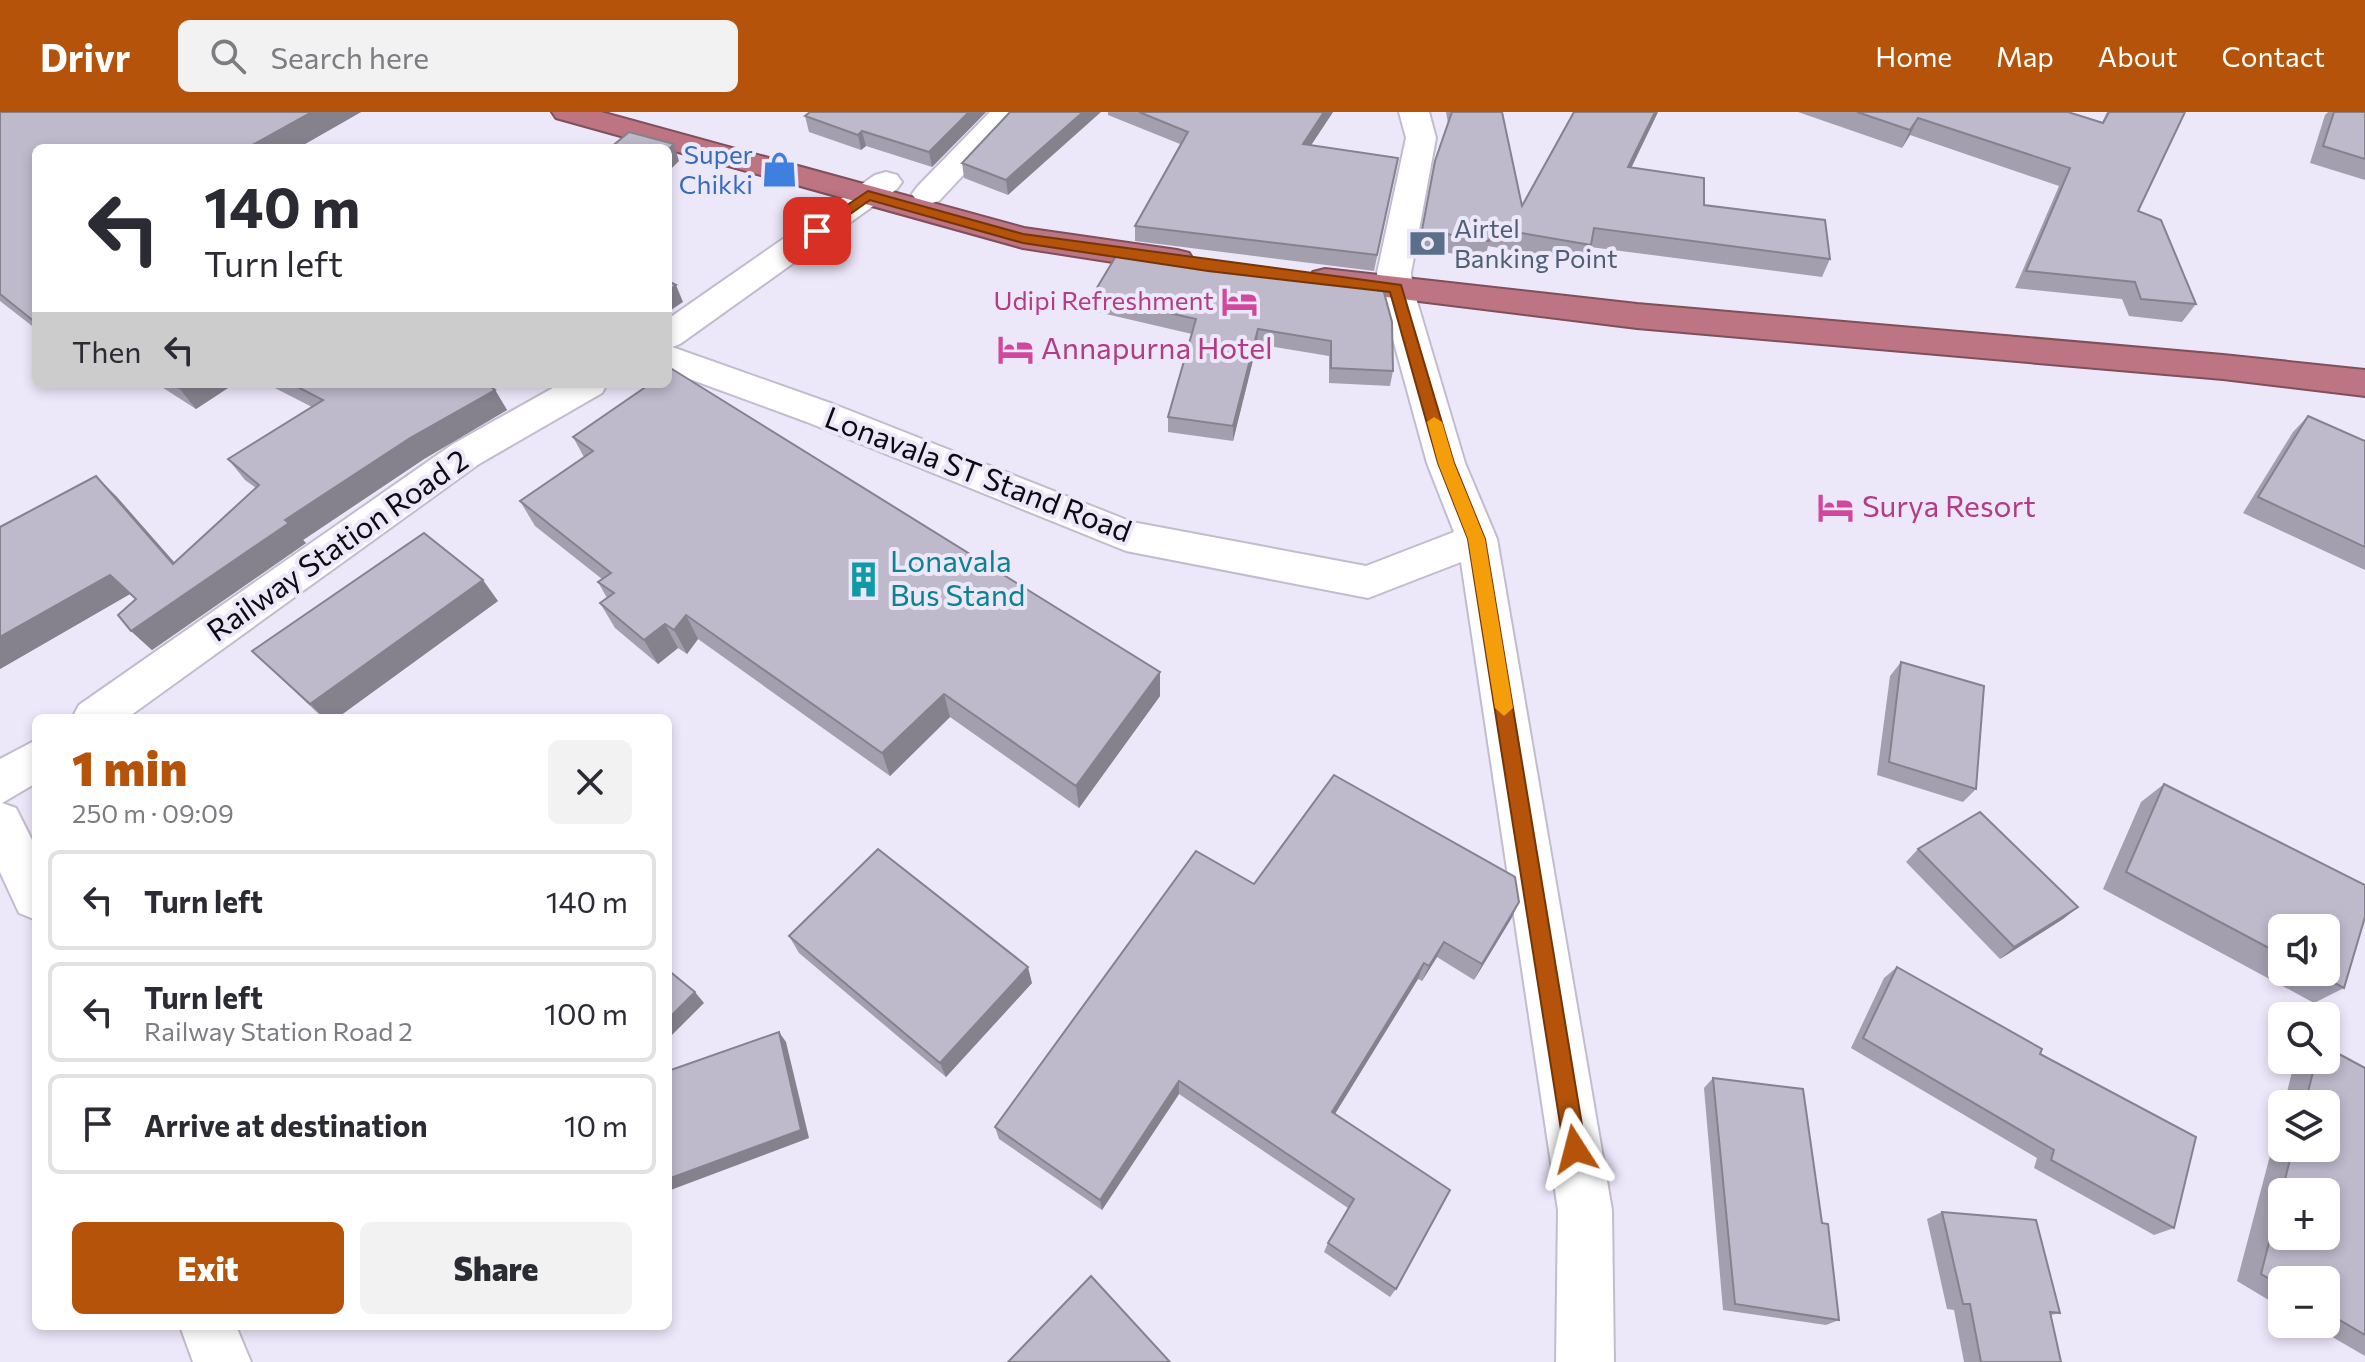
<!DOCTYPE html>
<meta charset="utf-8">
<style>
body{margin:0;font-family:Commissioner,sans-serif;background:#f2f2f3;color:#2b2b33;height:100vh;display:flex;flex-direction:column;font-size:30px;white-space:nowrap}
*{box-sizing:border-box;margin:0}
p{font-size:26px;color:#7c7c81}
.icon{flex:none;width:44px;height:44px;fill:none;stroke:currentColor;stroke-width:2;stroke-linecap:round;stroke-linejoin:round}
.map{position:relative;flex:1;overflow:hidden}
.side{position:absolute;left:32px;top:602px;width:640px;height:616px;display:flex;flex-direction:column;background:#fff;border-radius:12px;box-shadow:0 4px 12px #0003}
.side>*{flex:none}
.hud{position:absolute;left:32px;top:32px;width:640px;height:244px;border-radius:12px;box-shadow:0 4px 12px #0003;background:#fff;color:#2b2b33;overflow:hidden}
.controls{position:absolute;left:2268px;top:802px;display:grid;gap:16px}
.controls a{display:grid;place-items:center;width:72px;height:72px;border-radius:12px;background:#fff;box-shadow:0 4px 12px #0003;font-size:40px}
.pin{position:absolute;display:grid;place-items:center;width:68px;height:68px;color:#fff;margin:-34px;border-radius:16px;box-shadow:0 4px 12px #0006}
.me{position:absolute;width:88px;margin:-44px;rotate:351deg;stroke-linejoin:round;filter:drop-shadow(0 0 6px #0008)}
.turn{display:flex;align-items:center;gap:28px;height:168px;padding:0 40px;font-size:36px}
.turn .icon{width:104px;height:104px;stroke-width:2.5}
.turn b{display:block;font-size:56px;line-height:68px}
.then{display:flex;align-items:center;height:76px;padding:0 40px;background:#0003;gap:16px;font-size:30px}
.round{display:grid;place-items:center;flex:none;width:84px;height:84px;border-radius:12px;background:#f2f2f3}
.head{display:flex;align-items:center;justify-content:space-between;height:136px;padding:0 40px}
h1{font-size:48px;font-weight:800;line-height:60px;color:#b45309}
.button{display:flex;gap:16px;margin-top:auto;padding:16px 40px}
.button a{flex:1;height:92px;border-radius:12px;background:#b45309;color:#fff;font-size:32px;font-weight:800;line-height:92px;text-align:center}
.button a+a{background:#f2f2f3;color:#2b2b33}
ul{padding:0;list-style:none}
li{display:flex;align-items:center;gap:24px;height:100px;margin:0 16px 12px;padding:0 24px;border:4px solid #e1e1e2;border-radius:12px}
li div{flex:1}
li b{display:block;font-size:30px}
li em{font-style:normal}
header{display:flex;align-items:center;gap:48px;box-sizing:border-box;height:112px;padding:0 40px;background:#b45309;color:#fff}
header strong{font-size:38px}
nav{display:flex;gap:44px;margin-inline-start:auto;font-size:28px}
.search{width:560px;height:72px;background:#f2f2f3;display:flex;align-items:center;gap:20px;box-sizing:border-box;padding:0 28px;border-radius:12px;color:#7c7c81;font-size:30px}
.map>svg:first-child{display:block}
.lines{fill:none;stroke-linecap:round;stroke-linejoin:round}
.minor-casing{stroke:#c1bcce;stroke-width:4}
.highway-casing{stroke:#7f4f5b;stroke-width:4}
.minor{fill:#fff;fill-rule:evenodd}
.highway{fill:#bd7483;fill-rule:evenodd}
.wall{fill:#a39faf;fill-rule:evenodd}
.shaded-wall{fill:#85828e}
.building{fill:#beb9cb;stroke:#85828e;stroke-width:2;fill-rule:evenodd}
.route{fill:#b45309;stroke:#753606;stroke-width:2}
.slow{fill:#f59e0b}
.labels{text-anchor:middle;stroke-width:8;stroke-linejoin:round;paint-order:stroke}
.far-shop-label{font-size:26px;fill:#366cbe;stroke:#ede7fa;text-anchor:end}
.far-service-label{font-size:26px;fill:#4e5e75;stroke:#ede7fa;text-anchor:start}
.far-hotel-label{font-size:26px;fill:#b23c85;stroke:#ede7fa;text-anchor:end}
.hotel-label{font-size:30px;fill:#b23c85;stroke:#ede7fa;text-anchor:start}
.street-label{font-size:30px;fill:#0d0b11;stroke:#ede7fa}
.culture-label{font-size:30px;fill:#0d838f;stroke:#ede7fa;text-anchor:start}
</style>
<header>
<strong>Drivr</strong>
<div class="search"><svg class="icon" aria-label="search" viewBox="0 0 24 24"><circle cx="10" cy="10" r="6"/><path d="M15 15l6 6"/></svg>Search here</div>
<nav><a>Home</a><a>Map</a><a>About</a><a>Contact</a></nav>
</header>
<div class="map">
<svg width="2365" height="1250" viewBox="0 0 2365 1250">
<rect width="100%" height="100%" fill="#ede7fa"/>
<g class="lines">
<defs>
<g id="minor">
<path d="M990,0H1022L939,89L928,92L917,89L912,82L917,75Z"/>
<path d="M1399,0H1429L1436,26L1411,161L1413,176L1465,351L1497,427L1612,1098L1614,1250H1556L1558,1098L1461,450L1368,486L1126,439L807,310L668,259V207L875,63L886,60L897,63L902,70L897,77L680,232L672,235L833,292L1132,410L1366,454L1454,420L1427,351L1379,176L1377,161L1406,26Z"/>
<path d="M560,272H607L602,281L479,352L127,606H72L79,593L453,332Z"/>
<path d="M36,628V671L2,691L16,696L36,736V808L19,801L0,760V647Z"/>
<path d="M180,1214H236L251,1250H193Z"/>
</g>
<g id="highway">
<path d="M552,0H601L1024,116L1177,138L1189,141L1194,149L1189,157L1177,160L1023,136L556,6Z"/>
<path d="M1325,157L1637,192L2223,243L2365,258V284L2223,267L1637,216L1313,176L1308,168L1313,160Z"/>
</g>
</defs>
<use href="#minor" class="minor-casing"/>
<use href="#highway" class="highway-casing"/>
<use href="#minor" class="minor"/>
<use href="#highway" class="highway"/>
</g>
<g class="wall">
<path d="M0,0H361L298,36H36V217L0,189Z"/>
<path d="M810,0H986L932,55L866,34L861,38L809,20L805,4Z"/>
<path d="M1010,0L1008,83L964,66L962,51Z"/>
<path d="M1108,0H1333L1311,33L1398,46L1374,159L1135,129V114L1180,32L1108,3Z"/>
<path d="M1446,0H1502L1522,94L1574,0H1658L1631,56L1704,93L1830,147L1822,165L1590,135L1585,151L1488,134L1485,147L1419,136L1435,49L1448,11Z"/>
<path d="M1798,0H2068L2102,11L2107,0H2185L2138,99L2196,192L2182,210L2129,204L2122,187L2015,176L2059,74L1910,23L1902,36Z"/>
<path d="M2328,0H2365V68L2310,51L2325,3Z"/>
<path d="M1382,173L1393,259L1390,274L1329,271V244L1257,232L1233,329L1168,320V305L1192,222L1093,199L1092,184Z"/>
<path d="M157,272H234L196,297Z"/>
<path d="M267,272H487L495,278L507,298L424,347L303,428L306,431L152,538L131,519L136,487L130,482L0,557V415L116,384L175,451L256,376L245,368L228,347L312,295Z"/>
<path d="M2308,304L2365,329V458L2243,401L2293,320Z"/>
<path d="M573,325L1160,560V584L1079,696L950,605L890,664L698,527L687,542L678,536L658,552L615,516L600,491L607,486L598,470L602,467L535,414L520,389L584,345Z"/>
<path d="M498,489L337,606H323L252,539Z"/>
<path d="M1901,550L1976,677L1963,690L1877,663L1890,564Z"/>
<path d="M2164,672L2344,876L2314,891L2103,777L2141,690ZM2282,816L2326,860H2282Z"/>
<path d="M1918,737L2078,795L2063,807L2000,847L1906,750Z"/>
<path d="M1254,772L1519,790L1511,807L1474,868L1437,845L1422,869L1418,867L1335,1002L1396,1177L1390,1185L1324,1140L1328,1131L1348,1096L1179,982L1102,1098L999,1027L995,1015Z"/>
<path d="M789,824L1032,871L946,965L799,841Z"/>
<path d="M1897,855L2040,942L2174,1116L2154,1123L2034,1056L2037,1046L1851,936L1884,866Z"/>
<path d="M2295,948H2326L2365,956V1244L2310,1212H2326V1168H2282V1196L2237,1169L2282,998V1036H2326V992H2284Z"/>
<path d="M1713,966L1822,1111L1839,1208L1826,1213L1723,1198L1704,976Z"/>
<path d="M1942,1100L2060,1201L2051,1203L2061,1250H1964L1954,1198L1947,1197L1927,1107Z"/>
</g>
<g class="shaded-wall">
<path d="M312,0H361L298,36H247Z"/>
<path d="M969,0H986L932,55L929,40Z"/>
<path d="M1083,0H1101L1008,83L1006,68Z"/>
<path d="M1324,0H1333L1302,47L1303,32Z"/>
<path d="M1655,0H1658L1623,73L1628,55Z"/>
<path d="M1918,6L1910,23L1902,36L1910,18Z"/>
<path d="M862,19L866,34L861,38L858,23Z"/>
<path d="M674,32L679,49L668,60V38Z"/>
<path d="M676,173L683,190L668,200V179Z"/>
<path d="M1258,217L1257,232L1233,329V314Z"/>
<path d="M185,272H234L196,297L179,276Z"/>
<path d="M495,278L507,298L424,347L303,428L306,431L152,538L131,519L285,408L410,326Z"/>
<path d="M96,364L116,384L193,472L173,452Z"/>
<path d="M110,463L130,482L0,557V525Z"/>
<path d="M483,468L498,489L337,606H324L310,592Z"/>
<path d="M686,503L698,527L687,542L674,518Z"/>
<path d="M665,512L678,536L658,552L644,528Z"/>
<path d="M1160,560V584L1079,696L1076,674Z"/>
<path d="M944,582L950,605L890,664L882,641Z"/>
<path d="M1519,790L1511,807L1474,868L1482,852Z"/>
<path d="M2078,795L2063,807L2000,847L2014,835Z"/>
<path d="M1444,830L1437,845L1422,869L1429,854Z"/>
<path d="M1424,851L1418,867L1328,1013L1332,1000Z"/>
<path d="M1028,855L1032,871L946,965L940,951Z"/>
<path d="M695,880L704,891L668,927V907Z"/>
<path d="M779,920L786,930L809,1026L668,1079V1067Z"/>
<path d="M1179,969V982L1102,1098L1100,1088Z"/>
</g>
<g class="building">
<path d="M0,0H312L247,36H36V211L0,182Z"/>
<path d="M810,0H969L929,40L862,19L858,23L805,4Z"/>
<path d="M1010,0H1083L1006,68L962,51Z"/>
<path d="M1139,0H1324L1303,32L1398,46L1377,143L1135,114L1188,20Z"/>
<path d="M1452,0H1502L1522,94L1574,0H1655L1628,55L1704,66V93L1825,108L1830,147L1594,116L1591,133L1492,116L1489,129L1422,118L1435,49Z"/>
<path d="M1857,0H2068L2103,11L2109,0H2185L2138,99L2161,108L2196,192L2141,187L2135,170L2026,159L2070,56L1918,6L1910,18Z"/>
<path d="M2334,0H2365V47L2323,34Z"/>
<path d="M629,20L674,32L668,38V36H610Z"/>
<path d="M1119,139L1382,173L1392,210L1393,259L1331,256V229L1258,217L1233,314L1168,305L1196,207L1092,184Z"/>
<path d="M668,169L676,173L668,179Z"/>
<path d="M672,257L1160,560L1076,674L944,582L882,641L686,503L674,518L665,512L644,528L600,491L614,481L598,470L611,461L520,389L593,339L573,325L650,272H668V260Z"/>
<path d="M172,272H185L179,276Z"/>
<path d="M292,272H487L495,278L410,326L285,408L289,411L131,519L118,503L136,487L110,463L0,525V415L96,364L173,452L259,373L228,347L323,288Z"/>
<path d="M2308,304L2365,329V435L2258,385Z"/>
<path d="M424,421L483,468L310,592L252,539Z"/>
<path d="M1901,550L1984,574L1976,677L1889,650Z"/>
<path d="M1334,663L1515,765L1519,790L1482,852L1444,830L1429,854L1424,851L1332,1000L1450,1078L1396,1177L1328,1131L1354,1087L1179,969L1100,1088L995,1015L1196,739L1254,772Z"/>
<path d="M2164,672L2365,773V805L2344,876L2314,860H2326V816H2282V843L2126,760Z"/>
<path d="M1980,700L2078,795L2014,835L1918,737Z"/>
<path d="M878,737L1028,855L940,951L789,824Z"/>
<path d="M1897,855L2042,937L2040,942L2196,1025L2174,1116L2051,1048L2054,1038L1863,926Z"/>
<path d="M668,858L695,880L668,907Z"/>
<path d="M779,920L801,1018L668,1067V959Z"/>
<path d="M2326,935L2365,956V1223L2326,1200V1168H2282V1174L2261,1162L2293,1036H2326V992H2305L2316,948H2326ZM2282,1080H2326V1124H2282Z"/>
<path d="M1713,966L1803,977L1822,1111L1828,1112L1839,1208L1735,1192Z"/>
<path d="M1942,1100L2036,1108L2060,1201L2050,1200L2061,1250H1981L1970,1192H1963Z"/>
<path d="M1091,1164L1170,1250H1008Z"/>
</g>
<path class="route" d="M868,79L1023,122L1401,173L1454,351L1485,427L1586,1037L1583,1044L1575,1048L1568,1044L1564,1037L1468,427L1438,351L1390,180L1208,159L1023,131L870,88L822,122H813V116Z"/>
<path class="slow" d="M1434,305L1442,310L1454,351L1485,427L1513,596L1504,604L1495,596L1468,427L1438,351L1427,310Z"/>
<defs>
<symbol id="shop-bare" viewBox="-9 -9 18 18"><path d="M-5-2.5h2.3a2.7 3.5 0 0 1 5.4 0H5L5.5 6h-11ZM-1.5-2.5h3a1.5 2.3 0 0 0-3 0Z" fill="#3f7fe0" stroke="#ede7fa" stroke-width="2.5" paint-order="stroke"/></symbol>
<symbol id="bank-bare" viewBox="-9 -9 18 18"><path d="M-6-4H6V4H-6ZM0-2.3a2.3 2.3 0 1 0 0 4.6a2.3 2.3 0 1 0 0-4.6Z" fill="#5c6f8a" stroke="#ede7fa" stroke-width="2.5" paint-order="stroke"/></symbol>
<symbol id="hotel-bare" viewBox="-9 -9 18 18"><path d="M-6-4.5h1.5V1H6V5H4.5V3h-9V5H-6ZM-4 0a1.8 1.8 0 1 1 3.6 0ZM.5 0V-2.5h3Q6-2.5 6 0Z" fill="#d1479c" stroke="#ede7fa" stroke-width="2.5" paint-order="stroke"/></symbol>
<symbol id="building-bare" viewBox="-9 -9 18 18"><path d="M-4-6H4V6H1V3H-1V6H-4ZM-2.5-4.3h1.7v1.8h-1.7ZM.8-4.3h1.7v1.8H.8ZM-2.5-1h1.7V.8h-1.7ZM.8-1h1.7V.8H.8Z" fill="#0f9aa8" stroke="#ede7fa" stroke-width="2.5" paint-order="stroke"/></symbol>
</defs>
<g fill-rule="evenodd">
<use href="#shop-bare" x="754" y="32" width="51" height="51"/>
<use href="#bank-bare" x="1402" y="106" width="51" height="51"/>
<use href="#hotel-bare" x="1214" y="164" width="51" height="51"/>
<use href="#hotel-bare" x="990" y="212" width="51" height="51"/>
<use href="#hotel-bare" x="1810" y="370" width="51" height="51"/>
<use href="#building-bare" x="838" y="442" width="51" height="51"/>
</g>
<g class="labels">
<g class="far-shop-label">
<text x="753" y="52">Super<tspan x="753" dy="30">Chikki</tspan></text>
</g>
<g class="far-service-label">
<text x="1454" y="126">Airtel<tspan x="1454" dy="30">Banking Point</tspan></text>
</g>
<g class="far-hotel-label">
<text x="1214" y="198">Udipi Refreshment</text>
</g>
<g class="hotel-label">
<text x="1041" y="247">Annapurna Hotel</text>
<text x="1862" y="405">Surya Resort</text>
</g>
<g class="street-label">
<text transform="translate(978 363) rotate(21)" y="10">Lonavala ST Stand Road</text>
<text transform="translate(338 434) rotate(-35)" y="10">Railway Station Road 2</text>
</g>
<g class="culture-label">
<text x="890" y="460">Lonavala<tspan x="890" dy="34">Bus Stand</tspan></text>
</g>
</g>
</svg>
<div class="controls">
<a><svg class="icon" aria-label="sound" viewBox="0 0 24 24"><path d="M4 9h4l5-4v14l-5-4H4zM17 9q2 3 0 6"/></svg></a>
<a><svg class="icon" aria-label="search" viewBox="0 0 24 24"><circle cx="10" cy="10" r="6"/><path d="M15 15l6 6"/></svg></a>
<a><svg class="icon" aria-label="layers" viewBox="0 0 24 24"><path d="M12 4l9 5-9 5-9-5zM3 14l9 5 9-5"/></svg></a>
<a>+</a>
<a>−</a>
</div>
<div class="pin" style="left:817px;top:119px;background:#d93025"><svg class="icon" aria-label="arrive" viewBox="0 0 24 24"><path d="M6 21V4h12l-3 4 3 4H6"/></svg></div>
<svg class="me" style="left:1575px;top:1037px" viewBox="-20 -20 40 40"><path d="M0-17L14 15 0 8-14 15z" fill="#b45309" stroke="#fff" stroke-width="4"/></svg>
<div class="hud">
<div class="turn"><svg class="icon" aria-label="left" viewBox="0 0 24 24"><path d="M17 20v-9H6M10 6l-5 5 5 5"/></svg><div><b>140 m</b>Turn left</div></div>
<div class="then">Then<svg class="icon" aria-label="left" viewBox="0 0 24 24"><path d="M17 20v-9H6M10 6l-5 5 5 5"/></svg></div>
</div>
<section class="side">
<div class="head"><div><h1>1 min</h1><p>250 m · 09:09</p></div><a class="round"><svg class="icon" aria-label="close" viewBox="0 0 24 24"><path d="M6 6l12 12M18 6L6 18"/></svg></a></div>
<ul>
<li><svg class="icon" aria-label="left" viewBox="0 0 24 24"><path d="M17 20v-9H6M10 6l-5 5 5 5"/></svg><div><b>Turn left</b></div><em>140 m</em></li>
<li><svg class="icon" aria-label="left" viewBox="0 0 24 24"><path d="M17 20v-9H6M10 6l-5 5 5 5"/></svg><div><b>Turn left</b><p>Railway Station Road 2</p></div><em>100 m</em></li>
<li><svg class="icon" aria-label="arrive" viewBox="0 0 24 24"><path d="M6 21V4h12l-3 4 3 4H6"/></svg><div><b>Arrive at destination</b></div><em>10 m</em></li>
</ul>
<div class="button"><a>Exit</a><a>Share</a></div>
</section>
</div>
